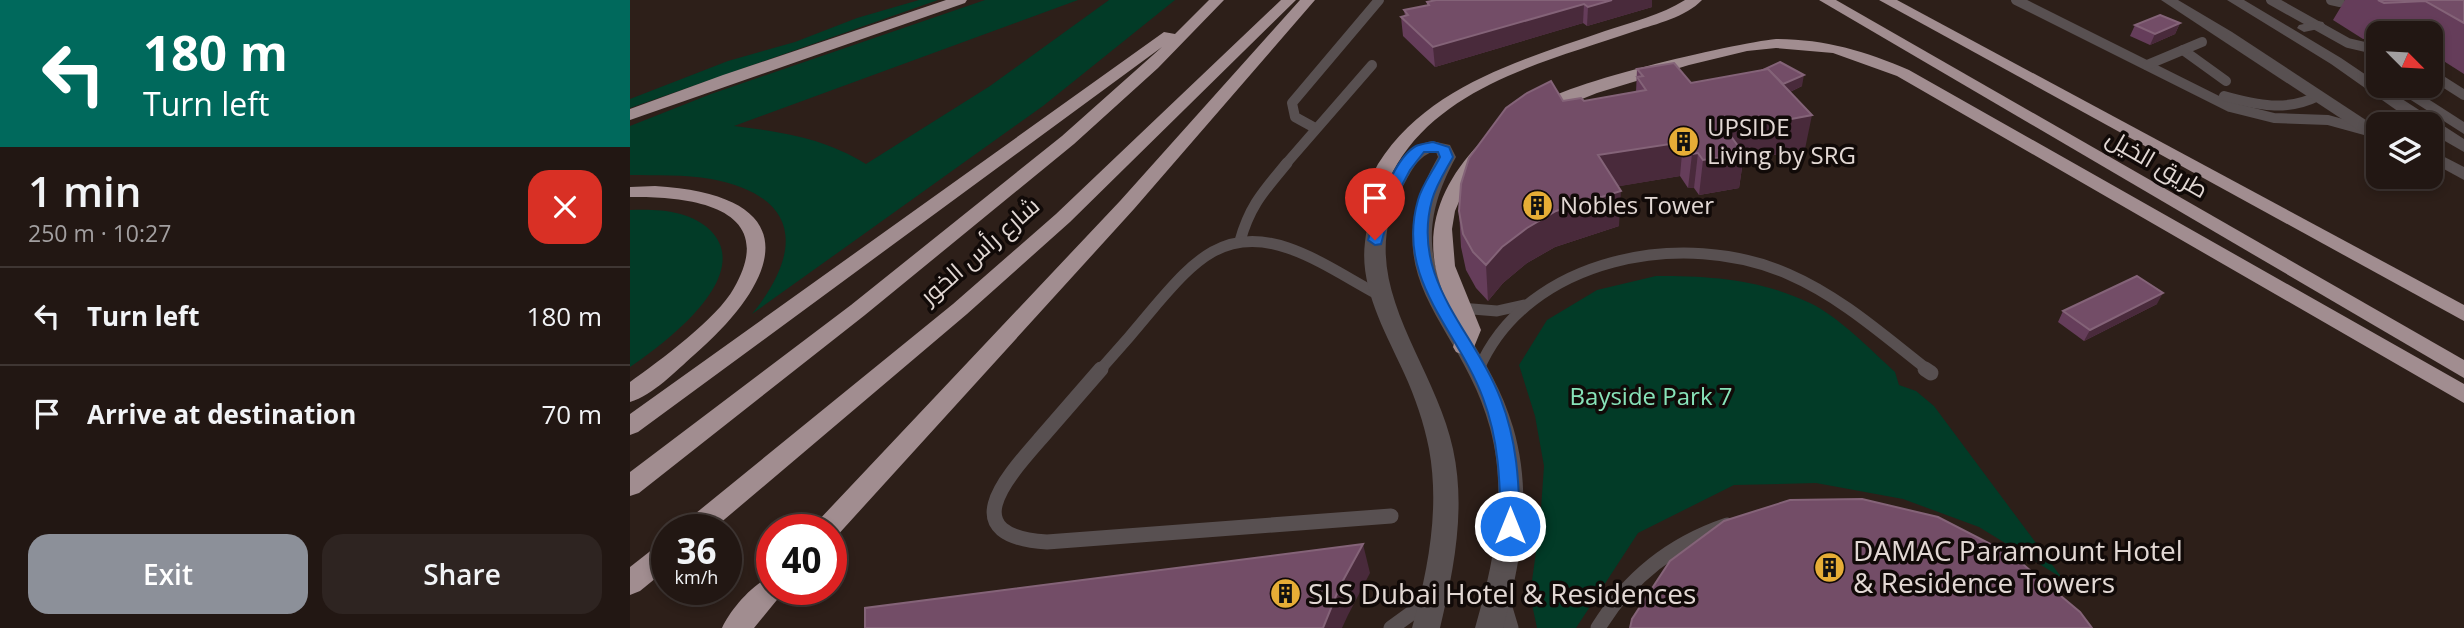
<!DOCTYPE html>
<meta charset="utf-8">
<style>
body{margin:0;font-family:"Open Sans",Cairo,sans-serif;background:#2e2421;color:#f1f3f6;height:100vh;display:flex;flex-direction:column;font-size:26px;white-space:nowrap}
*{box-sizing:border-box;margin:0}
p{font-size:23px;color:#a29fa0}
.icon{flex:none;width:38px;height:38px;fill:none;stroke:currentColor;stroke-width:2;stroke-linecap:round;stroke-linejoin:round}
.map{position:relative;flex:1;overflow:hidden}
.side{display:flex;flex-direction:column;background:#221713;width:630px}
.side>*{flex:none}
.top-card{background:#00695c;color:#fff;overflow:hidden}
.needle{width:46px;rotate:114deg}
.fabs{position:absolute;left:1736px;top:21px;display:grid;gap:14px}
.fabs a{display:grid;place-items:center;width:77px;height:77px;border-radius:14px;background:#221713;box-shadow:0 4px 10px #0003,0 0 0 2px #3f3633;font-size:35px}
.speed{position:absolute;left:21px;top:514px;display:flex;gap:14px;font-size:35px;font-weight:700;text-align:center}
.speed>*{display:grid;place-content:center;width:91px;height:91px;border-radius:50%;background:#221713;box-shadow:0 4px 10px #0003,0 0 0 2px #3f3633;line-height:1}
.speed small{font-size:18px;font-weight:400}
.speed .limit{border:10px solid #d22;background:#fff;color:#111}
.pin{position:absolute;display:grid;place-items:center;width:60px;height:60px;color:#fff;margin:-72px -30px;border-radius:50% 50% 50% 0;rotate:-45deg;box-shadow:0 0 7px #0007}
.pin .icon{rotate:45deg}
.me{position:absolute;width:77px;margin:-38px;rotate:0deg;stroke-linejoin:round;filter:drop-shadow(0 0 5px #0008)}
.turn{display:flex;align-items:center;gap:24px;height:147px;padding:0 28px;font-size:32px}
.turn .icon{width:91px;height:91px;stroke-width:2.5}
.turn b{display:block;font-size:49px;line-height:60px}
.round{display:grid;place-items:center;flex:none;width:74px;height:74px;border-radius:21px;background:#2e2421}
.overview{display:flex;align-items:center;justify-content:space-between;height:119px;padding:0 28px}
h1{font-size:42px;font-weight:600;line-height:52px}
.cta{display:flex;gap:14px;margin-top:auto;padding:14px 28px}
.cta a{flex:1;height:80px;border-radius:21px;background:#8c9099;color:#fff;font-size:28px;font-weight:600;line-height:80px;text-align:center}
.cta a+a{background:#2e2421;color:#f1f3f6}
ul{padding:0;list-style:none}
li{display:flex;align-items:center;gap:21px;height:98px;padding:0 28px;border-top:2px solid #3f3633}
li div{flex:1}
li b{display:block;font-size:26px}
li em{font-style:normal}
main{display:flex;flex:1;min-height:0}
.map>svg:first-child{display:block}
.green{fill:#023b27}
.lines{fill:none;stroke-linecap:round;stroke-linejoin:round}
.service-far2{stroke:#585051;stroke-width:10}
.service-far1{stroke:#585051;stroke-width:11}
.service{stroke:#585051;stroke-width:15}
.tertiary{fill:#585051;fill-rule:evenodd}
.motorway{fill:#a18d90;fill-rule:evenodd}
.wall{fill:#653d5a}
.shaded-wall{fill:#492a3b}
.building{fill:#734d67;stroke:#846378;stroke-width:2}
.route{fill:#1a73e8;stroke:#114b97;stroke-width:2}
.labels{text-anchor:middle;stroke-width:7;stroke-linejoin:round;paint-order:stroke}
.poi-label{font-size:24px;fill:#e2d8d4;stroke:#110a08;text-anchor:start}
.street-label{font-size:24px;fill:#e2d8d4;stroke:#110a08}
.park-label{font-size:24px;fill:#88e3b9;stroke:#110a08}
.near-poi-label{font-size:28px;fill:#e2d8d4;stroke:#110a08;text-anchor:start}
</style>
<main>
<section class="side">
<div class="top-card">
<div class="turn"><svg class="icon" aria-label="left" viewBox="0 0 24 24"><path d="M17 20v-9H6M10 6l-5 5 5 5"/></svg><div><b>180 m</b>Turn left</div></div>
</div>
<div class="overview"><div><h1>1 min</h1><p>250 m · 10:27</p></div><a class="round" style="background:#d93025;color:#fff"><svg class="icon" aria-label="close" viewBox="0 0 24 24"><path d="M6 6l12 12M18 6L6 18"/></svg></a></div>
<ul>
<li><svg class="icon" aria-label="left" viewBox="0 0 24 24"><path d="M17 20v-9H6M10 6l-5 5 5 5"/></svg><div><b>Turn left</b></div><em>180 m</em></li>
<li><svg class="icon" aria-label="arrive" viewBox="0 0 24 24"><path d="M6 21V4h12l-3 4 3 4H6"/></svg><div><b>Arrive at destination</b></div><em>70 m</em></li>
</ul>
<div class="cta"><a>Exit</a><a>Share</a></div>
</section>
<div class="map">
<svg width="1834" height="628" viewBox="0 0 1834 628">
<rect width="100%" height="100%" fill="#2d1f19"/>
<g class="green">
<path d="M289,0H308L0,108V99L98,61L165,42L227,18Z"/>
<path d="M355,0H448L104,126C153,132 194,138 236,164L360,86L479,0H545L413,106L122,314C174,250 170,196 81,179C54,174 27,176 0,175V126L81,94Z"/>
<path d="M0,210C28,209 60,210 81,231C125,277 32,345 0,367Z"/>
<path d="M1026,276C1081,276 1129,279 1180,303C1209,317 1241,350 1265,372L1269,385L1286,391L1304,406L1432,578L1349,527L1273,499L1186,483L1104,485L1008,533L946,628H907L900,595L910,523L914,466L905,416L889,365L917,320L967,290Z"/>
</g>
<g class="lines">
<g class="service-far2">
<path d="M1386,0L1600,107L1644,118L1698,120L1738,131"/>
<path d="M1641,0L1718,43L1748,50"/>
<path d="M1701,0L1710,2"/>
<path d="M1553,50L1596,81"/>
<path d="M1517,65L1572,42"/>
<path d="M1801,74L1834,95"/>
<path d="M1594,96C1627,105 1656,112 1688,96"/>
<path d="M685,128L665,117L662,103L749,0"/>
<path d="M655,165L742,65"/>
</g>
<g class="service-far1">
<path d="M610,241C620,205 634,191 657,163"/>
<path d="M830,308L867,311L894,305"/>
<path d="M849,369C897,257 1055,228 1158,274C1211,297 1253,335 1298,370"/>
<path d="M470,370C489,349 508,327 526,305C564,261 595,226 658,248C690,259 719,279 749,295"/>
</g>
<g class="service">
<path d="M471,369C451,392 431,415 411,438C376,478 323,536 417,542L761,516"/>
<path d="M1295,369L1301,373"/>
<path d="M872,598L881,628"/>
<path d="M761,628L801,599"/>
<path d="M968,628C999,577 1041,544 1097,525"/>
</g>
<g class="tertiary">
<path d="M1531,0H1548L1602,32L1748,128V140L1742,139Z"/>
<path d="M1597,0H1614L1711,58L1748,83V86H1752L1834,139V152L1801,133V124H1786L1701,64Z"/>
<path d="M1688,21L1693,22L1695,25L1693,28L1674,32L1667,28L1669,25Z"/>
<path d="M1759,86H1778L1834,122V134Z"/>
<path d="M802,141L820,145L826,157C758,279 852,320 883,427C903,495 891,562 873,628H845C864,562 878,495 860,428C831,319 738,280 808,157L806,152H802C786,158 780,174 772,188C721,280 804,359 823,449C836,508 824,570 810,628H782C798,570 810,509 799,449C794,423 785,397 774,373C756,333 729,288 735,242C737,220 746,201 757,182C768,163 778,145 802,141Z"/>
<path d="M1801,150L1834,167V180L1801,162Z"/>
</g>
<g class="motorway">
<path d="M316,0H337L335,3L0,120V109L93,75Z"/>
<path d="M579,0H594L528,68L444,144L235,315L9,493L0,496V472L221,305L432,136L532,47L8,432L0,435V414L534,32L545,34Z"/>
<path d="M651,0H666L440,222L337,314L82,530H51L55,522L323,304L426,214Z"/>
<path d="M670,0H685L504,209L205,538L201,539V530H183L187,522L490,201Z"/>
<path d="M1055,0H1072C1056,17 1026,24 1005,31C924,59 824,82 773,155C766,165 751,191 751,204C751,210 757,218 759,224L749,230L742,228L733,204C738,191 741,176 748,164C798,85 892,60 975,31C1002,22 1031,15 1055,0Z"/>
<path d="M1189,0H1206L1834,360V378Z"/>
<path d="M1249,0H1267L1834,305V321Z"/>
<path d="M1146,39C1194,39 1235,51 1279,70L1834,384V403L1267,76L1203,53L1146,48L1117,51L1059,65L967,93L912,115L906,116L898,111C920,85 1105,43 1146,39Z"/>
<path d="M855,143L864,148L839,178L825,211L822,229L825,266L851,330L842,352L834,355L826,352L823,347L829,330C824,314 815,300 810,284C792,231 811,184 849,144Z"/>
<path d="M25,186C174,195 157,274 64,355C46,371 23,395 0,402V382C29,361 87,319 104,288C151,206 58,196 0,197V187Z"/>
<path d="M37,542V569L10,591L0,595V567L28,545Z"/>
<path d="M142,576V590H155L124,628H92C100,610 123,583 142,576Z"/>
</g>
</g>
<g class="wall">
<path d="M806,0L1022,7L957,26L953,23L805,67L773,36L771,17L775,16L774,10L797,5V2Z"/>
<path d="M1715,0H1834V74L1801,53V33H1748V38L1733,39L1703,20Z"/>
<path d="M1550,23L1545,34L1520,45L1500,36L1505,25Z"/>
<path d="M1007,69L1061,83L1172,86L1160,92L1175,149L1113,161L1109,188L1069,195L1064,188H1058L1050,176L989,186V226L925,247L897,263L873,283L858,301L846,288L836,270L831,247L829,211L933,101H954L1006,92Z"/>
<path d="M1527,304L1454,341L1428,322L1433,311Z"/>
</g>
<g class="shaded-wall">
<path d="M982,0H1022V7L957,26L958,7Z"/>
<path d="M954,4L953,23L805,67L803,47Z"/>
<path d="M1550,23L1545,34L1520,45L1525,34Z"/>
<path d="M1174,75L1172,86L1151,96L1153,85Z"/>
<path d="M1182,115L1175,149L1113,161L1109,188L1069,195L1073,160L1097,131Z"/>
<path d="M1053,142L1050,176L967,190L968,155Z"/>
<path d="M1068,153L1064,188H1058L1062,154Z"/>
<path d="M991,191L989,226L925,247L897,263L873,283L858,301L856,265L872,247L897,228L926,211Z"/>
<path d="M1533,293L1527,304L1454,341L1460,330Z"/>
<path d="M733,544L740,573L718,615L712,628H693L710,586Z"/>
</g>
<g class="building">
<path d="M806,0H982L958,7L954,4L803,47L771,17L778,15L774,10L799,5L797,2Z"/>
<path d="M1748,0H1834V23L1795,1L1754,3Z"/>
<path d="M1530,15L1550,23L1525,34L1505,25Z"/>
<path d="M1150,62L1174,75L1153,84L1138,69L1131,71Z"/>
<path d="M1044,63L1061,83L1138,69L1182,115L1097,131L1114,154L1073,160L1068,153L1062,154L1053,142L968,155L991,191L926,211L897,228L872,247L856,265L843,252L833,234L829,211L831,184L839,158L876,108L897,93L921,81L933,101L951,98L954,101L1016,90L1007,77L1013,76L1007,69Z"/>
<path d="M1507,276L1533,293L1460,330L1433,311Z"/>
<path d="M1232,499L1308,517L1382,555L1450,612L1462,628H1000L1002,619L1040,561L1094,521L1160,500Z"/>
<path d="M733,544L710,586L693,628H235V608Z"/>
</g>
<path class="route" d="M803,142L819,147L823,157C816,170 806,185 802,200C780,281 845,331 871,400C887,441 889,482 890,526L887,531L880,534L874,531L871,526C870,482 869,440 853,398C828,330 765,280 788,200C792,185 803,171 810,157L808,152H794L780,170L762,204L751,244L745,245L738,240C745,216 762,159 786,146C790,144 798,143 803,142Z"/>
<defs>
<symbol id="building-disc" viewBox="-11 -11 22 22"><circle r="9.5" fill="#e6ad36" stroke="#110a08"/><path d="M-4-6H4V6H1V3H-1V6H-4ZM-2.5-4.3h1.7v1.8h-1.7ZM.8-4.3h1.7v1.8H.8ZM-2.5-1h1.7V.8h-1.7ZM.8-1h1.7V.8H.8Z" fill="#111"/></symbol>
</defs>
<g fill-rule="evenodd">
<use href="#building-disc" x="1036" y="124" width="35" height="35"/>
<use href="#building-disc" x="890" y="188" width="35" height="35"/>
<use href="#building-disc" x="1182" y="550" width="35" height="35"/>
<use href="#building-disc" x="638" y="576" width="35" height="35"/>
</g>
<g class="labels">
<g class="poi-label">
<text x="1077" y="136">UPSIDE<tspan x="1077" dy="28">Living by SRG</tspan></text>
<text x="930" y="214">Nobles Tower</text>
</g>
<g class="street-label">
<text transform="translate(1527 164) rotate(30)" y="8">طريق الخيل</text>
<text transform="translate(350 251) rotate(-41)" y="8">شارع رأس الخور</text>
</g>
<g class="park-label">
<text x="1021" y="405">Bayside Park 7</text>
</g>
<g class="near-poi-label">
<text x="1223" y="561">DAMAC Paramount Hotel<tspan x="1223" dy="32">&amp; Residence Towers</tspan></text>
<text x="678" y="604">SLS Dubai Hotel &amp; Residences</text>
</g>
</g>
</svg>
<div class="fabs">
<a><svg class="needle" viewBox="-14 -14 28 28"><path d="M0-13l5 13h-10z" fill="#e53935"/><path d="M0 13l5-13h-10z" fill="#a29fa0"/></svg></a>
<a><svg class="icon" aria-label="layers" viewBox="0 0 24 24"><path d="M12 4l9 5-9 5-9-5zM3 14l9 5 9-5"/></svg></a>
</div>
<div class="speed"><div>36<small>km/h</small></div><div class="limit">40</div></div>
<div class="pin" style="left:745px;top:240px;background:#d93025"><svg class="icon" aria-label="arrive" viewBox="0 0 24 24"><path d="M6 21V4h12l-3 4 3 4H6"/></svg></div>
<svg class="me" style="left:880px;top:526px" viewBox="-20 -20 40 40"><circle r="17" fill="#1a73e8" stroke="#fff" stroke-width="3"/><path d="M0-11L8 9 0 5-8 9z" fill="#fff"/></svg>
</div>
</main>
